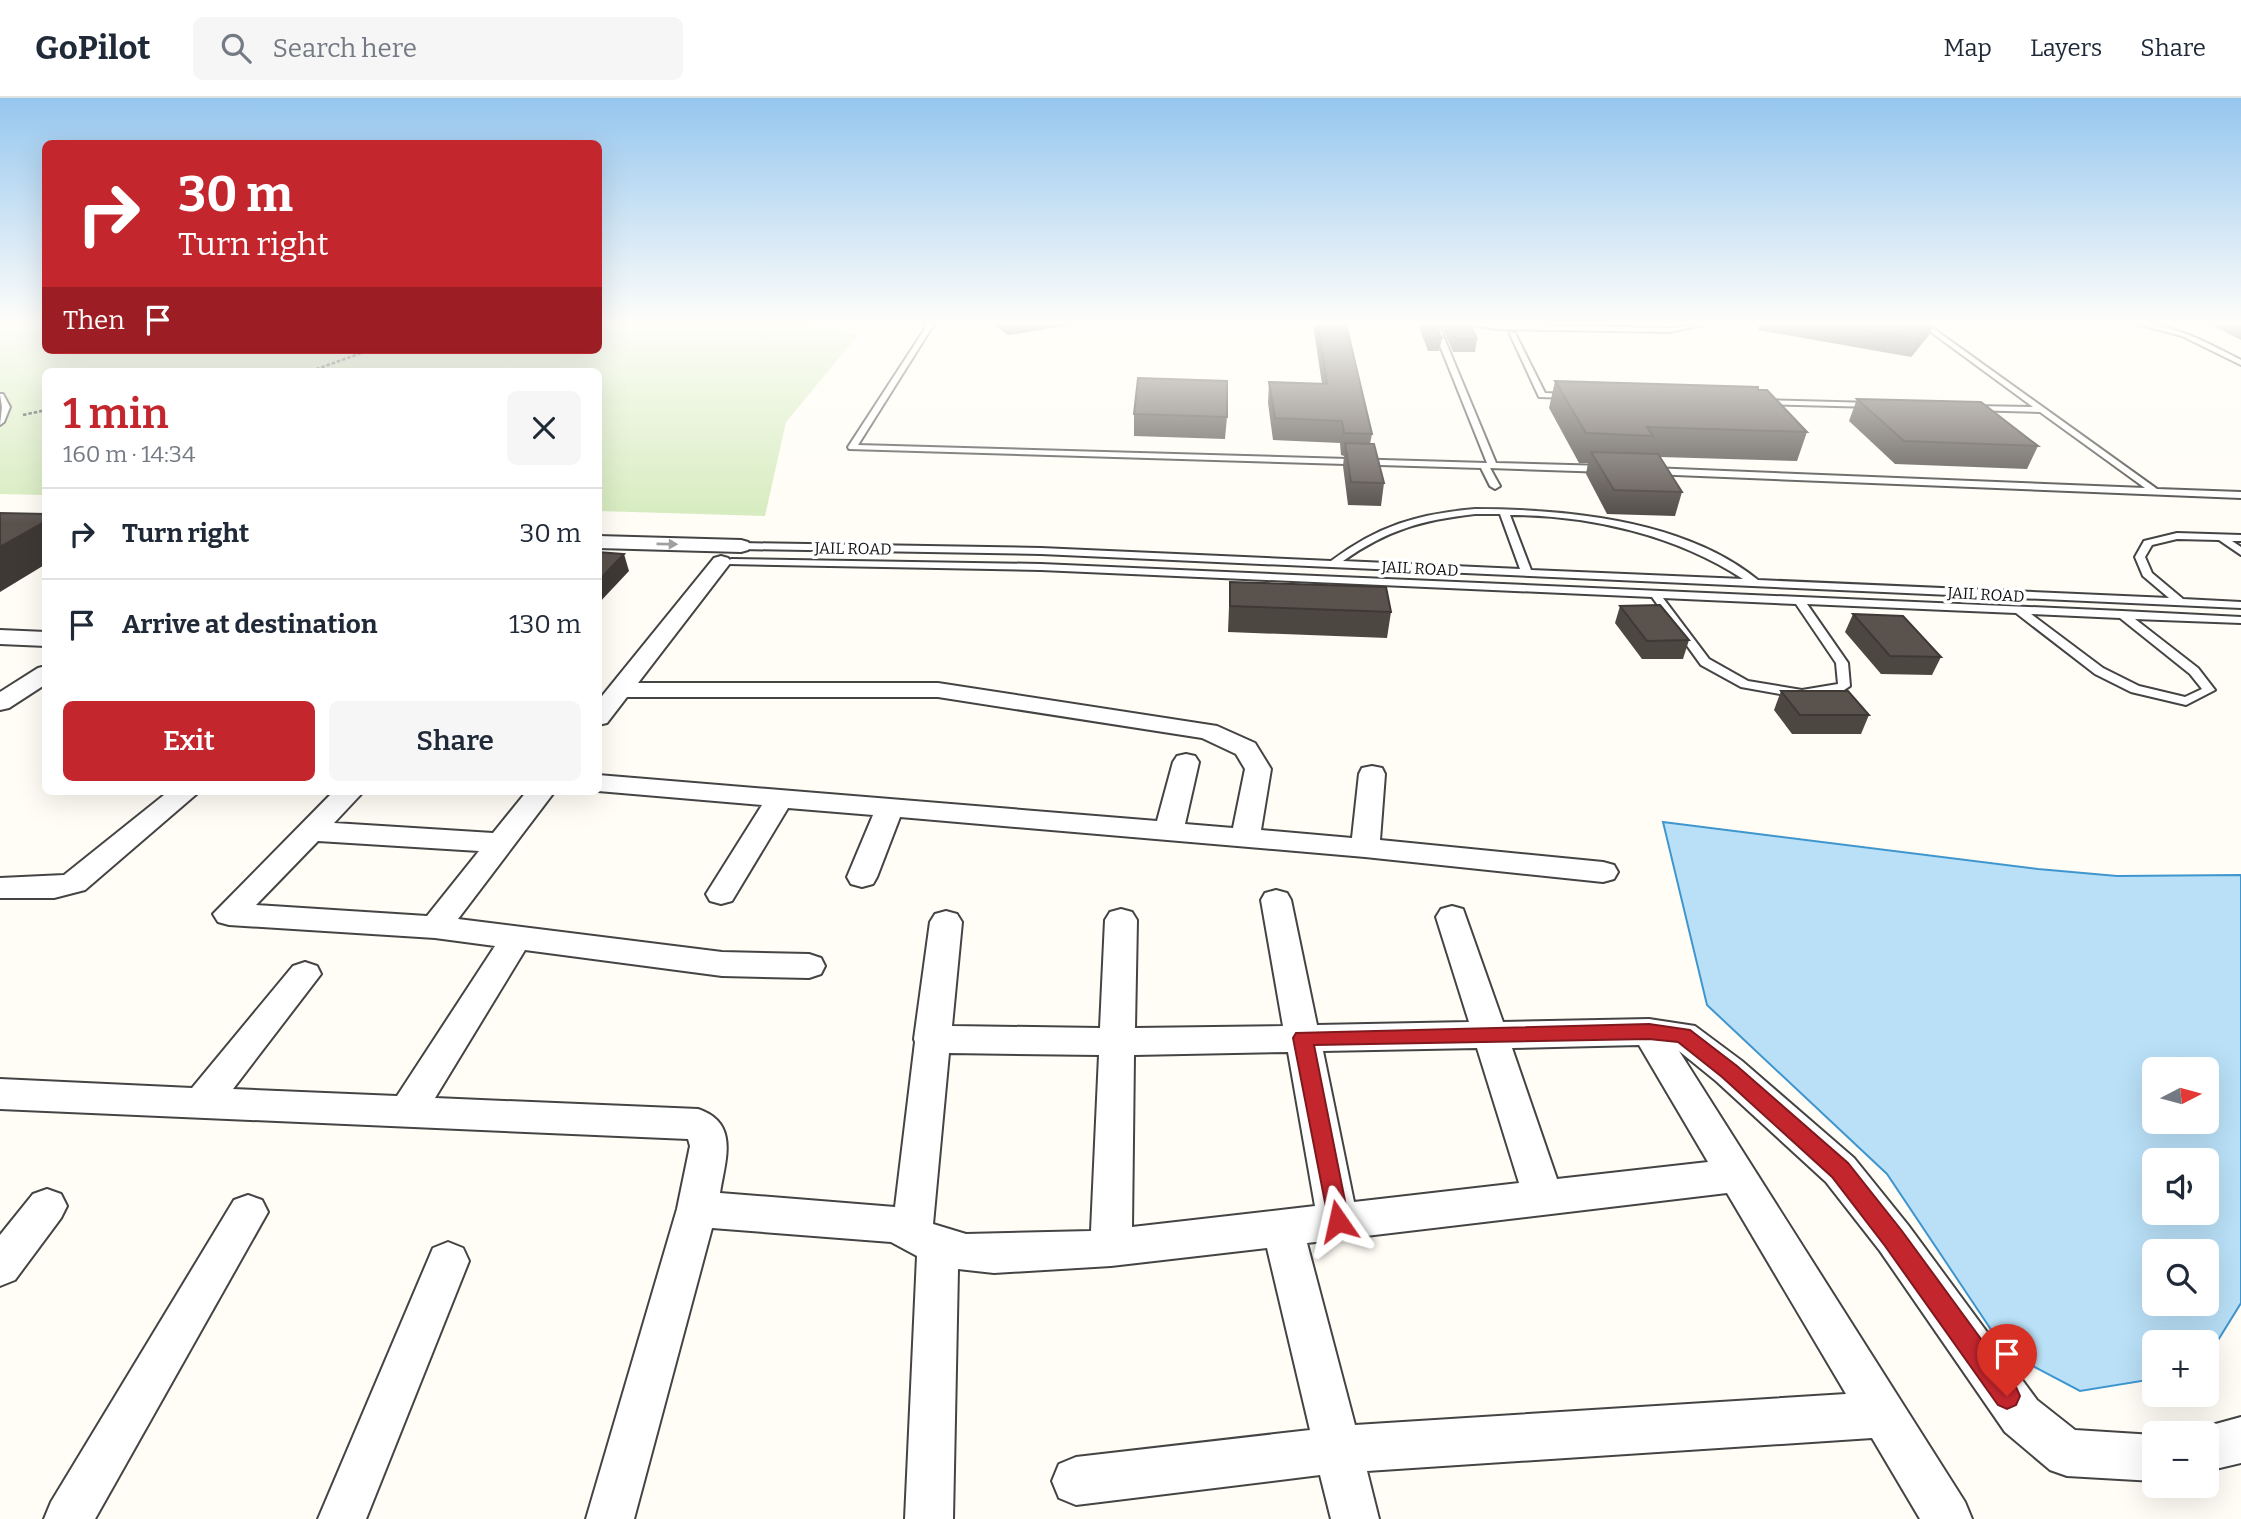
<!DOCTYPE html>
<meta charset="utf-8">
<style>
body{margin:0;font-family:Bitter,serif;background:#f6f6f7;color:#1f2937;height:100vh;display:flex;flex-direction:column;font-size:26px;white-space:nowrap}
*{box-sizing:border-box;margin:0}
p{font-size:23px;color:#747a83}
.icon{flex:none;width:38px;height:38px;fill:none;stroke:currentColor;stroke-width:2;stroke-linecap:round;stroke-linejoin:round}
.map{position:relative;flex:1;overflow:hidden}
.side{position:absolute;left:42px;top:270px;width:560px;height:427px;display:flex;flex-direction:column;background:#fff;border-radius:10px;box-shadow:0 7px 28px #0002}
.side>*{flex:none}
.hud{position:absolute;left:42px;top:42px;width:560px;height:214px;border-radius:10px;box-shadow:0 7px 28px #0002;background:#c4262e;color:#fff;overflow:hidden}
.needle{width:46px;rotate:84deg}
.controls{position:absolute;left:2142px;top:959px;display:grid;gap:14px}
.controls a{display:grid;place-items:center;width:77px;height:77px;border-radius:10px;background:#fff;box-shadow:0 7px 28px #0002;font-size:35px}
.pin{position:absolute;display:grid;place-items:center;width:60px;height:60px;color:#fff;margin:-72px -30px;border-radius:50% 50% 50% 0;rotate:-45deg;box-shadow:0 0 7px #0007}
.pin .icon{rotate:45deg}
.me{position:absolute;width:77px;margin:-38px;rotate:349deg;stroke-linejoin:round;filter:drop-shadow(0 0 5px #0008)}
.turn{display:flex;align-items:center;gap:24px;height:147px;padding:0 21px;font-size:32px}
.turn .icon{width:91px;height:91px;stroke-width:2.5}
.turn b{display:block;font-size:49px;line-height:60px}
.then{display:flex;align-items:center;height:66px;padding:0 21px;background:#0003;gap:14px;font-size:26px}
.round{display:grid;place-items:center;flex:none;width:74px;height:74px;border-radius:10px;background:#f6f6f7}
.overview{display:flex;align-items:center;justify-content:space-between;height:119px;padding:0 21px}
h1{font-size:42px;font-weight:600;line-height:52px;color:#c4262e}
.button{display:flex;gap:14px;margin-top:auto;padding:14px 21px}
.button a{flex:1;height:80px;border-radius:10px;background:#c4262e;color:#fff;font-size:28px;font-weight:600;line-height:80px;text-align:center}
.button a+a{background:#f6f6f7;color:#1f2937}
ul{padding:0;list-style:none}
li{display:flex;align-items:center;gap:21px;height:91px;padding:0 21px;border-top:2px solid #e0e1e3}
li div{flex:1}
li b{display:block;font-size:26px}
li em{font-style:normal}
header{display:flex;align-items:center;gap:42px;box-sizing:border-box;height:98px;padding:0 35px;background:#fff;border-bottom:2px solid #e0e1e3}
header strong{font-size:33px}
nav{display:flex;gap:38px;margin-inline-start:auto;font-size:24px}
.search{width:490px;height:63px;background:#f6f6f7;display:flex;align-items:center;gap:18px;box-sizing:border-box;padding:0 24px;border-radius:10px;color:#747a83;font-size:26px}
.map>svg:first-child{display:block}
.green{fill:#d5ebbd}
.water{fill:#b9e0f7;stroke:#3f96cf;stroke-width:2;fill-rule:evenodd}
.lines{fill:none;stroke-linecap:round;stroke-linejoin:round}
.lane-casing{stroke:#444;stroke-width:4}
.street-casing{stroke:#444;stroke-width:4}
.path{stroke:#333;stroke-width:2.5;stroke-dasharray:3.5 2;stroke-linecap:butt}
.lane{fill:#fff;fill-rule:evenodd}
.street{fill:#fff;fill-rule:evenodd}
.wall{fill:#4d4742}
.shaded-wall{fill:#3f3936}
.building{fill:#5a524d;stroke:#3f3936;stroke-width:2}
.oneway{fill:#a0a0a0}
.route{fill:#c4262e;stroke:#7f191e;stroke-width:2}
.labels{text-anchor:middle;stroke-width:7;stroke-linejoin:round;paint-order:stroke}
.far-street-label{font-size:16px;fill:#111;stroke:#fff}
</style>
<header>
<strong>GoPilot</strong>
<div class="search"><svg class="icon" aria-label="search" viewBox="0 0 24 24"><circle cx="10" cy="10" r="6"/><path d="M15 15l6 6"/></svg>Search here</div>
<nav><a>Map</a><a>Layers</a><a>Share</a></nav>
</header>
<div class="map">
<svg width="2241" height="1421" viewBox="0 0 2241 1421">
<rect width="100%" height="100%" fill="#fffdf5"/>
<path class="green" d="M0,226H45L46,252H598L599,226H803L858,237L786,324L765,418L599,413L598,273H46L45,397L0,396Z"/>
<path class="water" d="M1663,724L2038,771L2117,778L2241,777V1205L2207,1260V1244H2154V1281L2080,1293L2006,1254L1887,1076L1707,907ZM2154,971H2207V1024H2154ZM2154,1062H2207V1115H2154ZM2154,1153H2207V1206H2154Z"/>
<g class="lines">
<defs>
<g id="lane">
<path d="M928,226H934L858,347L1487,365L1435,235L1428,226H1435L1442,235L1496,365L1607,368L1612,371L1607,374L1490,370L1500,388L1495,391L1490,388L1481,370L849,351L848,349Z"/>
<path d="M1468,226L1670,230L1706,226L1670,234L1497,231Z"/>
<path d="M1920,226H1927L2157,391L2241,394V400L1651,376L1646,373L1651,370L2145,390L2040,314L1968,312L1967,310L1971,308L2033,309Z"/>
<path d="M2137,226C2175,226 2207,245 2241,262V267L2182,238Z"/>
<path d="M1509,234L1515,235L1545,295L1569,296L1573,298L1572,300L1539,299Z"/>
<path d="M0,296H3L10,309L4,324L0,327L2,309Z"/>
<path d="M1761,302L1874,305L1878,307L1874,309L1758,306L1757,304Z"/>
<path d="M1475,411C1566,411 1685,422 1758,482L2169,500L2143,478L2135,459L2144,443L2177,435L2241,437V443H2232L2241,449V457L2219,442L2177,441L2152,447L2145,459L2152,475L2183,501L2241,504V510L1041,456L741,451L736,448L741,445L1041,450L1331,463C1378,428 1417,416 1475,411ZM1475,416H1500L1520,471L1343,463C1387,432 1422,422 1475,416ZM1510,417C1590,417 1676,437 1743,481L1531,472Z"/>
<path d="M732,461L1041,466L2122,513L2241,519V525L2135,521L2198,570L2215,592L2186,607L2131,594L2095,576L2016,515L1807,506L1848,565L1850,588L1844,592L1802,600L1741,589L1701,567L1652,499L1041,472L728,466V462ZM1663,500L1796,506L1836,565L1838,586L1802,592L1748,583L1709,561ZM2031,516L2120,520L2190,576L2202,591L2185,599L2139,588L2103,570Z"/>
</g>
<g id="street">
<path d="M598,438L741,442L748,444L751,448L748,452L741,454L598,450Z"/>
<path d="M721,458L728,460L731,464L638,585H938L1217,628L1255,645L1271,671L1261,732L1352,740L1359,676L1362,670L1372,668L1382,670L1385,676L1380,742L1603,764L1614,767L1618,774L1614,781L1603,784L1365,759L900,719L877,779L873,786L862,789L851,786L847,779L873,717L788,710L732,803L721,806L710,803L706,796L762,707L598,693V677L1157,723L1173,664L1177,658L1186,656L1195,658L1199,664L1185,726L1233,730L1245,671L1236,656L1202,640L938,599H627L607,625L598,627V603L714,460Z"/>
<path d="M0,532L46,534V548L0,546Z"/>
<path d="M46,568V586L9,610L0,612V594L38,570Z"/>
<path d="M169,693H200L85,792L54,800H0V780L64,777Z"/>
<path d="M334,693H364L334,725L493,735L527,693H555L458,821L722,854L809,856L821,860L825,868L821,876L809,880L722,878L525,852L435,1000L698,1011C740,1025 725,1062 720,1095L895,1109L915,944L914,941L930,824L935,816L946,813L957,816L962,824L952,928L1100,930L1105,822L1110,814L1121,811L1132,814L1137,822L1135,930L1283,928L1261,802L1265,795L1276,792L1287,795L1291,802L1317,927L1469,924L1436,819L1441,811L1452,808L1463,811L1503,924L1649,921L1695,928L1742,963L1854,1060L1908,1127L2037,1302L2075,1332L2154,1337V1383L2067,1378L2050,1372L2005,1334L1880,1153L1826,1084L1716,983L1679,953L1965,1404L1972,1421H1920L1872,1340L1367,1373L1379,1421H1331L1320,1377L1076,1407L1059,1400L1052,1383L1059,1366L1076,1359L1310,1332L1267,1150L1111,1168L994,1175L958,1171L953,1421H905L917,1158L891,1144L712,1130L634,1421H586L677,1111L690,1048L688,1041L0,1011V981L192,990L293,868L305,864L317,868L321,876L233,991L397,998L495,848L435,840L229,827L218,824L213,816ZM318,743L479,753L427,818L256,807ZM1639,947L1708,1064L1557,1081L1512,950ZM1477,950L1519,1085L1354,1104L1323,953ZM1288,954L1315,1108L1132,1129L1134,957ZM949,955L1099,957L1091,1133L966,1136L933,1126ZM1727,1095L1846,1296L1355,1327L1307,1145Z"/>
<path d="M47,1091L61,1096L67,1108L61,1120L15,1182L0,1188V1137L33,1096Z"/>
<path d="M248,1097L262,1102L268,1114L95,1421H44L51,1404L234,1102Z"/>
<path d="M448,1144L463,1150L469,1163L366,1421H318L433,1150Z"/>
<path d="M2241,1319V1365L2207,1373V1335L2190,1333Z"/>
</g>
</defs>
<use href="#lane" class="lane-casing"/>
<use href="#street" class="street-casing"/>
<g class="path">
<path d="M311,273L370,252"/>
<path d="M23,317L46,312"/>
</g>
<use href="#lane" class="lane"/>
<use href="#street" class="street"/>
</g>
<g class="wall">
<path d="M992,226H1076L1008,237Z"/>
<path d="M1313,226H1346L1372,336L1370,346L1384,385L1381,408L1348,407L1343,368L1344,358L1341,357L1340,345L1273,342L1268,305L1269,284L1322,286Z"/>
<path d="M1418,226H1434L1442,240L1439,253H1428Z"/>
<path d="M1436,226H1470L1477,241L1475,254H1453L1444,233Z"/>
<path d="M1759,226H1934L1929,237L1911,259L1758,232Z"/>
<path d="M2209,226H2241V242Z"/>
<path d="M1555,283L1758,292L1807,334L1797,363L1660,359L1682,394L1675,418L1607,416L1586,376L1588,365H1579L1549,310Z"/>
<path d="M1857,301L2038,348L2027,371L1895,366L1849,323Z"/>
<path d="M1134,316L1227,319L1225,341L1134,338Z"/>
<path d="M1230,484L1391,514L1387,540L1228,534Z"/>
<path d="M1620,508L1689,542L1683,561H1642L1615,525Z"/>
<path d="M1853,516L1941,559L1932,577L1881,576L1845,534Z"/>
<path d="M1781,593L1869,617L1861,636H1792L1774,612Z"/>
</g>
<g class="shaded-wall">
<path d="M1008,226H1076L1008,237Z"/>
<path d="M1931,226H1934L1929,237L1911,259L1918,241Z"/>
<path d="M46,423V466L0,494V449Z"/>
<path d="M624,456L629,473L598,506V483Z"/>
</g>
<g class="building">
<path d="M1318,226H1346L1372,336L1344,335L1342,323L1275,320L1269,284L1327,286Z"/>
<path d="M1424,226H1434L1442,240H1430Z"/>
<path d="M1448,226H1470L1477,241H1455Z"/>
<path d="M1829,226H1931L1918,241Z"/>
<path d="M2232,226H2241V230Z"/>
<path d="M1138,280L1227,283V319L1134,316Z"/>
<path d="M1555,283L1758,289V292H1767L1807,334L1647,329L1653,338L1586,335Z"/>
<path d="M1857,301L1981,304L2038,348L1904,343Z"/>
<path d="M1345,345L1374,346L1384,385L1351,384Z"/>
<path d="M1591,354L1658,356L1682,394L1614,392Z"/>
<path d="M0,415L46,416V423L0,449Z"/>
<path d="M598,454L624,456L598,483Z"/>
<path d="M1230,484L1386,489L1391,514L1230,508Z"/>
<path d="M1660,507L1689,542L1647,543L1620,508Z"/>
<path d="M1853,516L1903,518L1941,559L1890,558Z"/>
<path d="M1781,593H1848L1869,617H1800Z"/>
</g>
<defs><path id="oneway-solid" d="M-6-.8H1V-3.2L6.5 0L1 3.2V.8H-6Z" transform="scale(1.75)"/></defs>
<use class="oneway" href="#oneway-solid" transform="translate(667 446) rotate(1)"/>
<linearGradient id="sky" x2="0" y2="1"><stop stop-color="#95c6ee"/><stop offset="0.53" stop-color="#fffefa"/><stop offset="1" stop-color="#fffefa" stop-opacity="0"/></linearGradient>
<rect width="2241" height="425" fill="url(#sky)"/>
<path class="route" d="M1649,926L1690,932L1737,968L1848,1065L1902,1133L2016,1289L2020,1298L2016,1307L2007,1311L1998,1307L1885,1148L1832,1079L1722,979L1678,944L1649,941L1314,947L1349,1123L1346,1130L1338,1133L1330,1130L1293,940L1296,935Z"/>
<g class="labels">
<g class="far-street-label">
<text transform="translate(853 450) rotate(1)" y="6">JAIL ROAD</text>
<text transform="translate(1420 470) rotate(3)" y="6">JAIL ROAD</text>
<text transform="translate(1986 496) rotate(3)" y="6">JAIL ROAD</text>
</g>
</g>
</svg>
<div class="controls">
<a><svg class="needle" viewBox="-14 -14 28 28"><path d="M0-13l5 13h-10z" fill="#e53935"/><path d="M0 13l5-13h-10z" fill="#747a83"/></svg></a>
<a><svg class="icon" aria-label="sound" viewBox="0 0 24 24"><path d="M4 9h4l5-4v14l-5-4H4zM17 9q2 3 0 6"/></svg></a>
<a><svg class="icon" aria-label="search" viewBox="0 0 24 24"><circle cx="10" cy="10" r="6"/><path d="M15 15l6 6"/></svg></a>
<a>+</a>
<a>−</a>
</div>
<div class="pin" style="left:2007px;top:1298px;background:#d93025"><svg class="icon" aria-label="arrive" viewBox="0 0 24 24"><path d="M6 21V4h12l-3 4 3 4H6"/></svg></div>
<svg class="me" style="left:1338px;top:1123px" viewBox="-20 -20 40 40"><path d="M0-17L14 15 0 8-14 15z" fill="#c4262e" stroke="#fff" stroke-width="4"/></svg>
<div class="hud">
<div class="turn"><svg class="icon" aria-label="right" viewBox="0 0 24 24"><path d="M7 20v-9h11M14 6l5 5-5 5"/></svg><div><b>30 m</b>Turn right</div></div>
<div class="then">Then<svg class="icon" aria-label="arrive" viewBox="0 0 24 24"><path d="M6 21V4h12l-3 4 3 4H6"/></svg></div>
</div>
<section class="side">
<div class="overview"><div><h1>1 min</h1><p>160 m · 14:34</p></div><a class="round"><svg class="icon" aria-label="close" viewBox="0 0 24 24"><path d="M6 6l12 12M18 6L6 18"/></svg></a></div>
<ul>
<li><svg class="icon" aria-label="right" viewBox="0 0 24 24"><path d="M7 20v-9h11M14 6l5 5-5 5"/></svg><div><b>Turn right</b></div><em>30 m</em></li>
<li><svg class="icon" aria-label="arrive" viewBox="0 0 24 24"><path d="M6 21V4h12l-3 4 3 4H6"/></svg><div><b>Arrive at destination</b></div><em>130 m</em></li>
</ul>
<div class="button"><a>Exit</a><a>Share</a></div>
</section>
</div>
